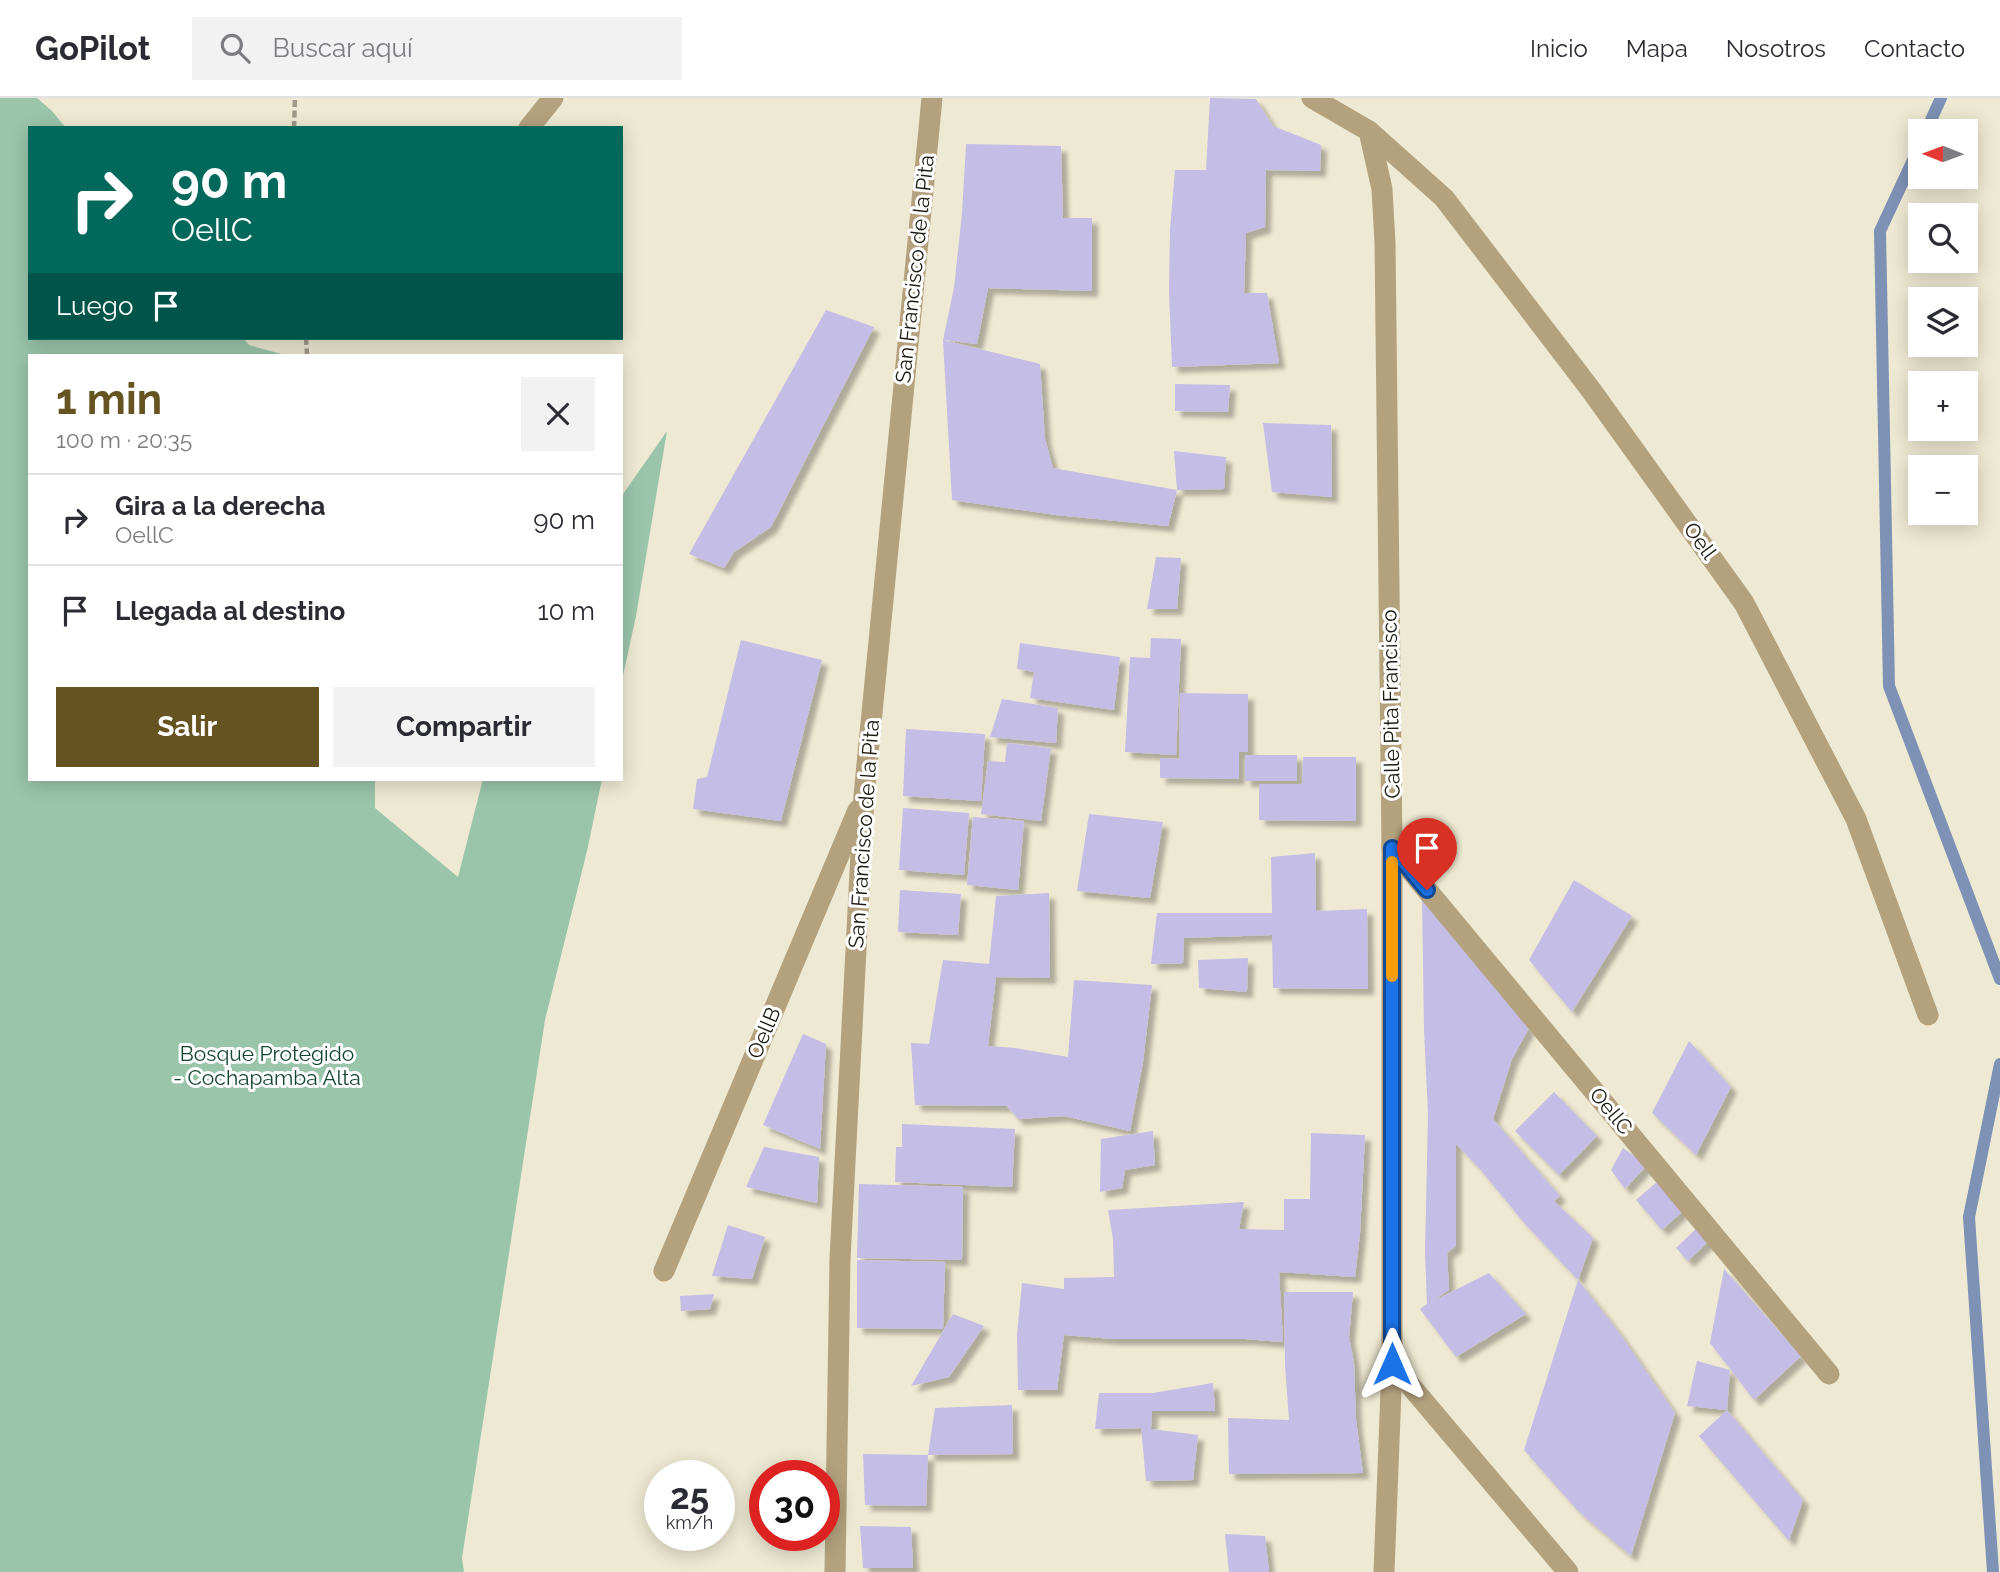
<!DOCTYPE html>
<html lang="es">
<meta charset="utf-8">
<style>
body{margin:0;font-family:Raleway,sans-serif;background:#f2f2f3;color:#2b2b33;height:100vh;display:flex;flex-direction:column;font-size:26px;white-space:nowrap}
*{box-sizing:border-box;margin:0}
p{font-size:23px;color:#7c7c81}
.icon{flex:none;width:38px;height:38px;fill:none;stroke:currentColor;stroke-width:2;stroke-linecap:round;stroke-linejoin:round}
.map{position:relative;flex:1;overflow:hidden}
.details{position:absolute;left:28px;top:256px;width:595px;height:427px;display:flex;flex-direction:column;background:#fff;border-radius:0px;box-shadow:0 4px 18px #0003}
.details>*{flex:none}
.hud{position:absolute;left:28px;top:28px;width:595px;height:214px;border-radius:0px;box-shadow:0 4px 18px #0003;background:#00695c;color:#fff;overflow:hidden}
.needle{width:46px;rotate:271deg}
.tools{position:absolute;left:1908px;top:21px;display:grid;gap:14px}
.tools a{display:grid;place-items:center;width:70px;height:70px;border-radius:0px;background:#fff;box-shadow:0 4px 18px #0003;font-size:35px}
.speed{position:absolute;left:644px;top:1362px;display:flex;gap:14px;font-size:35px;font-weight:700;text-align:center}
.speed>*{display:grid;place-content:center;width:91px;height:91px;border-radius:50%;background:#fff;box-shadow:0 4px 18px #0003;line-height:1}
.speed small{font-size:18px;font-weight:400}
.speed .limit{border:10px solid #d22;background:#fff;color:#111}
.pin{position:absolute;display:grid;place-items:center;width:60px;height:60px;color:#fff;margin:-72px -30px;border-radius:50% 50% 50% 0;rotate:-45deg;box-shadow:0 0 7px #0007}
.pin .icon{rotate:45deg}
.me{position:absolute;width:77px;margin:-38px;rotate:0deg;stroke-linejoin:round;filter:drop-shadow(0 0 5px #0008)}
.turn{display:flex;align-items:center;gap:24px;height:147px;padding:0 28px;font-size:32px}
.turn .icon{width:91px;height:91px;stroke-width:2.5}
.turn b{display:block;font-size:49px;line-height:60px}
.then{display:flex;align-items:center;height:66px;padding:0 28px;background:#0003;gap:14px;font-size:26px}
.round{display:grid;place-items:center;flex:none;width:74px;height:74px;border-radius:0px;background:#f2f2f3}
.head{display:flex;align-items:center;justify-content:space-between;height:119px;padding:0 28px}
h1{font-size:42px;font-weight:700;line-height:52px;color:#655422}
.button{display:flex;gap:14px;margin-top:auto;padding:14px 28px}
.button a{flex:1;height:80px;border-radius:0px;background:#655422;color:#fff;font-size:28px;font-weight:700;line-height:80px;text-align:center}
.button a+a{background:#f2f2f3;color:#2b2b33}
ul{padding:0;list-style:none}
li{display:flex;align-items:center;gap:21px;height:91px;padding:0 28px;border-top:2px solid #e1e1e2}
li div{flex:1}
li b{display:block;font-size:26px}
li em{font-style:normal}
header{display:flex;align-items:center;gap:42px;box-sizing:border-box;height:98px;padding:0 35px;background:#fff;border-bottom:2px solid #e1e1e2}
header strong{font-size:33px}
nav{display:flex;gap:38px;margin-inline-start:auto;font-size:24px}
.search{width:490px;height:63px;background:#f2f2f3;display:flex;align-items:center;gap:18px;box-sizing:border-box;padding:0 24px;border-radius:0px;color:#7c7c81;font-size:26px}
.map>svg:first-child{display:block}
.forest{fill:#9bc5ab}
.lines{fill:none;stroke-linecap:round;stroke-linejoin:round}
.stream{stroke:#7e92b5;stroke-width:12}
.building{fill:#c4bde6;filter:url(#shadow)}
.path{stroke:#9f9b8a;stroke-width:4.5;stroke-dasharray:7 3.5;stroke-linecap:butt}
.minor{stroke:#b4a27e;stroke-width:21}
.route-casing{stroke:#114b97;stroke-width:18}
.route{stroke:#1a73e8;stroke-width:12}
.slow{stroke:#f59e0b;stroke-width:12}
.labels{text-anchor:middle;stroke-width:6;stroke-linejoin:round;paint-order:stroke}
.street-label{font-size:21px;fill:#1b1911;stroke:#fff}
.park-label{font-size:21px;fill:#13472d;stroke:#fff}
</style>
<header>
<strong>GoPilot</strong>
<div class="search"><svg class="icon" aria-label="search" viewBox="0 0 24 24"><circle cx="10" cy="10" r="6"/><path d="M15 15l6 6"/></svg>Buscar aquí</div>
<nav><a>Inicio</a><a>Mapa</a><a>Nosotros</a><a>Contacto</a></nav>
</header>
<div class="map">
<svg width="2000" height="1474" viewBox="0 0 2000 1474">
<defs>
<filter id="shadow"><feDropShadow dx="6" dy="6" stdDeviation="2" flood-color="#0004"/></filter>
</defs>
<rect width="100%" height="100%" fill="#eee9d2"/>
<g class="forest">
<path d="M0,0H37L52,13L66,30H30V240H243L249,247L285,257H30V681H375V710L458,779L483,681H602L587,753L545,922L462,1460L464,1474H0Z"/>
<path d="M667,333L636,518L621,587V399Z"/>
</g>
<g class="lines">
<g class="stream">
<path d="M1926,33L1941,0"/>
<path d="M1920,47L1880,133L1889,588L2000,881"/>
<path d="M1993,1474L1969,1119L2000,966"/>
</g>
</g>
<g class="building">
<path d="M1210,0L1256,1L1273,28L1321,47L1320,73L1266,72L1265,129L1246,135L1244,195H1267L1279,265L1172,269L1169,194L1170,132L1175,72H1206Z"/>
<path d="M966,46L1061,48L1063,120H1092V193L988,190L977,246L943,242L1040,266L1045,341L1053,370L1177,392L1168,428L1056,417L952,402L943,242L954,190L962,115Z"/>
<path d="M826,212L874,229L771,429L734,454L724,470L689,456Z"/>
<path d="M1175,286L1230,287L1228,314L1175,313Z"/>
<path d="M1263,325L1331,327L1332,399L1272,394Z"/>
<path d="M1174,353L1226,359L1224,391L1177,392Z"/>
<path d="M1156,459L1181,460L1177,511H1147Z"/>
<path d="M1151,540L1181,541L1176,657L1125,654L1130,559L1150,560Z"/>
<path d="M741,542L822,562L781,723L693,711L697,681L707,679Z"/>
<path d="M1020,545L1120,559L1114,612L1030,600L1034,574L1017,571Z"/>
<path d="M1180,595L1248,596V654H1239V681L1160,680V660L1179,661Z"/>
<path d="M1002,601L1058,610L1056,645L990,639Z"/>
<path d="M906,631L985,636L981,703L903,698Z"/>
<path d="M1007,645L1051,650L1041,723L981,716L988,663L1005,664Z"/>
<rect x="1245" y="657" width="52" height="26"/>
<path d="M1303,659H1356V723L1259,722V686H1302Z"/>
<path d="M903,710L969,715L964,777L899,772Z"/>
<path d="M1089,716L1163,724L1150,800L1077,793Z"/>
<path d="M973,719L1024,723L1018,792L967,787Z"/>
<path d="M1315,755L1316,813L1367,811L1368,891L1273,890L1272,837L1184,840L1183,865L1151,866L1157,815H1272L1271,759Z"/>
<path d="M1574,782L1632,818L1572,914L1529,862Z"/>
<path d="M900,792L961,796L958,837L898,834Z"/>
<path d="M1049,795L1050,880L996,879L988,948L1015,950L1068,959L1074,882L1152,887L1143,964L1130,1033L1064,1018L1018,1021L1007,1008L915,1007L911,945L929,946L943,862L989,866L996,798Z"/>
<path d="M1422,798L1529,930L1512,961L1493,1021L1560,1098L1554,1103L1593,1140L1578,1182L1526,1127L1479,1070L1456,1046V1148L1447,1155L1449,1192L1431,1204L1489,1175L1526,1216L1456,1259L1420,1211L1427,1206L1425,1154L1428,1016L1424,932Z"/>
<path d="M1248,860L1247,894L1199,890L1198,862Z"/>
<path d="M803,936L826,946L820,1051L763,1027Z"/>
<path d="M1689,943L1731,989L1696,1057L1652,1015Z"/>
<path d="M1554,994L1597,1038L1559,1077L1515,1033Z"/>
<path d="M902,1026L1015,1031L1012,1089L895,1084L896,1049H902Z"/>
<path d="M1153,1033L1155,1067L1125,1072L1122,1090L1100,1094L1101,1041Z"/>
<path d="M1311,1035L1365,1037L1360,1135L1355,1179L1279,1174L1283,1244L1246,1241H1114L1064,1237L1057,1292H1018L1017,1236L1022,1185L1064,1191V1180L1114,1179L1113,1141L1108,1112L1244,1104L1239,1131L1284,1132V1101H1310Z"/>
<path d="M764,1049L819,1059L817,1105L746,1089Z"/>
<path d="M1623,1050L1647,1067L1625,1091L1611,1072Z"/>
<path d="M1658,1083L1684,1112L1662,1132L1636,1102Z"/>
<path d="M859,1086L963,1089L962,1162L857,1160Z"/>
<path d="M728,1127L765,1139L752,1181L712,1178Z"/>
<path d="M1700,1127L1712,1140L1688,1163L1676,1150Z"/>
<path d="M857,1162L945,1164L943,1231L857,1230Z"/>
<path d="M1724,1171L1801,1258L1754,1302L1710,1245Z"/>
<path d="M1578,1182L1618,1233L1675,1315L1631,1458L1579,1414L1524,1352Z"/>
<path d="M1284,1194H1353L1349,1239L1354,1265L1356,1322L1363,1375L1229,1376L1228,1320L1289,1322L1285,1267Z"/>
<path d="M714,1196L710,1211L681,1213L680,1198Z"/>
<path d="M953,1216L984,1228L949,1279L911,1288Z"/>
<path d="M1697,1263L1730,1272L1727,1312L1803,1402L1789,1443L1699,1338L1727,1312L1687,1308Z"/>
<path d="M1213,1285L1215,1313H1152L1151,1331L1144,1330L1198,1337L1193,1382L1146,1383L1141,1330L1095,1331L1099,1295H1153Z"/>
<path d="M1012,1307L1013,1356L928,1357L935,1310Z"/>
<path d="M863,1356L928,1357L926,1408L865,1407Z"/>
<path d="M860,1428L911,1429L913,1470H863Z"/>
<path d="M1225,1436L1265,1438L1269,1474H1229Z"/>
</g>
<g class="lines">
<g class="path">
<path d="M294,30L295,0"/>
<path d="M306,240L307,257"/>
</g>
<g class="minor">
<path d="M1312,0L1369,33L1444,100L1591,292L1744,505L1856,721L1928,917"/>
<path d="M529,30L553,0"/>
<path d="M1369,33L1382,91L1385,145L1392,750V1266L1384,1474"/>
<path d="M1392,750L1829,1276"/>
<path d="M664,1173L858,712"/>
<path d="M1392,1266L1568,1474"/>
<path d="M835,1474L840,1161L864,697L932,0"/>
</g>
</g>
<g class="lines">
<defs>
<path id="route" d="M1392,1266V750L1427,792"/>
</defs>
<use href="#route" class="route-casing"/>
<use href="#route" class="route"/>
<path class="slow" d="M1392,878V764"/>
</g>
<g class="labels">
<g class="street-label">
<text transform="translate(915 171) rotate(-84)" y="7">San Francisco de la Pita</text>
<text transform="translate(1700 443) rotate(54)" y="7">Oell</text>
<text transform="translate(1391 606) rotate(-91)" y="7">Calle Pita Francisco</text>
<text transform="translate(864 736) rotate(-86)" y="7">San Francisco de la Pita</text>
<text transform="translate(764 935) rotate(-67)" y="7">OellB</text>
<text transform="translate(1611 1013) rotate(50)" y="7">OellC</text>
</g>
<g class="park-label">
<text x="267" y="963">Bosque Protegido<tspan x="267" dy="24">- Cochapamba Alta</tspan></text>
</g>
</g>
</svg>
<div class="tools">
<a><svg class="needle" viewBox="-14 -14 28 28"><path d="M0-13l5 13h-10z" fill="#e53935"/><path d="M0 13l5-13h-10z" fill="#7c7c81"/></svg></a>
<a><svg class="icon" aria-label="search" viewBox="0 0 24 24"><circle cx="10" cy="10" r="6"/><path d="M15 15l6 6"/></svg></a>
<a><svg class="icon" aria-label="layers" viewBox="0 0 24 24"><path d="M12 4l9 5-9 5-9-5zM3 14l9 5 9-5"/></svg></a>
<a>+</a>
<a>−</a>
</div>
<div class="speed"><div>25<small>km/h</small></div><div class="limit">30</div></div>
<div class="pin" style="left:1427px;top:792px;background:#d93025"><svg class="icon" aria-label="arrive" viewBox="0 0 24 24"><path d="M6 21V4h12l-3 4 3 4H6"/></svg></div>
<svg class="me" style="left:1392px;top:1266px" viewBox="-20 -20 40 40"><path d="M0-17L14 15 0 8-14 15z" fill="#1a73e8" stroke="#fff" stroke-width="4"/></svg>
<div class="hud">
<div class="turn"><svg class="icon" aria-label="right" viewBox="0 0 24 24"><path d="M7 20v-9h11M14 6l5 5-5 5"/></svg><div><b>90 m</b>OellC</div></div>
<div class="then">Luego<svg class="icon" aria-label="arrive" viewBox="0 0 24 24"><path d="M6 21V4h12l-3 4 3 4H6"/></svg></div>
</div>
<section class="details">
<div class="head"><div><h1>1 min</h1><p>100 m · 20:35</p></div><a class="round"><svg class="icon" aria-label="close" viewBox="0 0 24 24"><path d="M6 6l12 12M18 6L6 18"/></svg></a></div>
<ul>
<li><svg class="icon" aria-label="right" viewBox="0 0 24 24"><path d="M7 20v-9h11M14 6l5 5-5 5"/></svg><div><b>Gira a la derecha</b><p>OellC</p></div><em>90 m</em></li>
<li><svg class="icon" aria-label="arrive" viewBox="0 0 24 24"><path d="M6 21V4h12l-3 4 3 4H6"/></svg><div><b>Llegada al destino</b></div><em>10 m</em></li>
</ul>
<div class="button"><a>Salir</a><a>Compartir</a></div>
</section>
</div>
